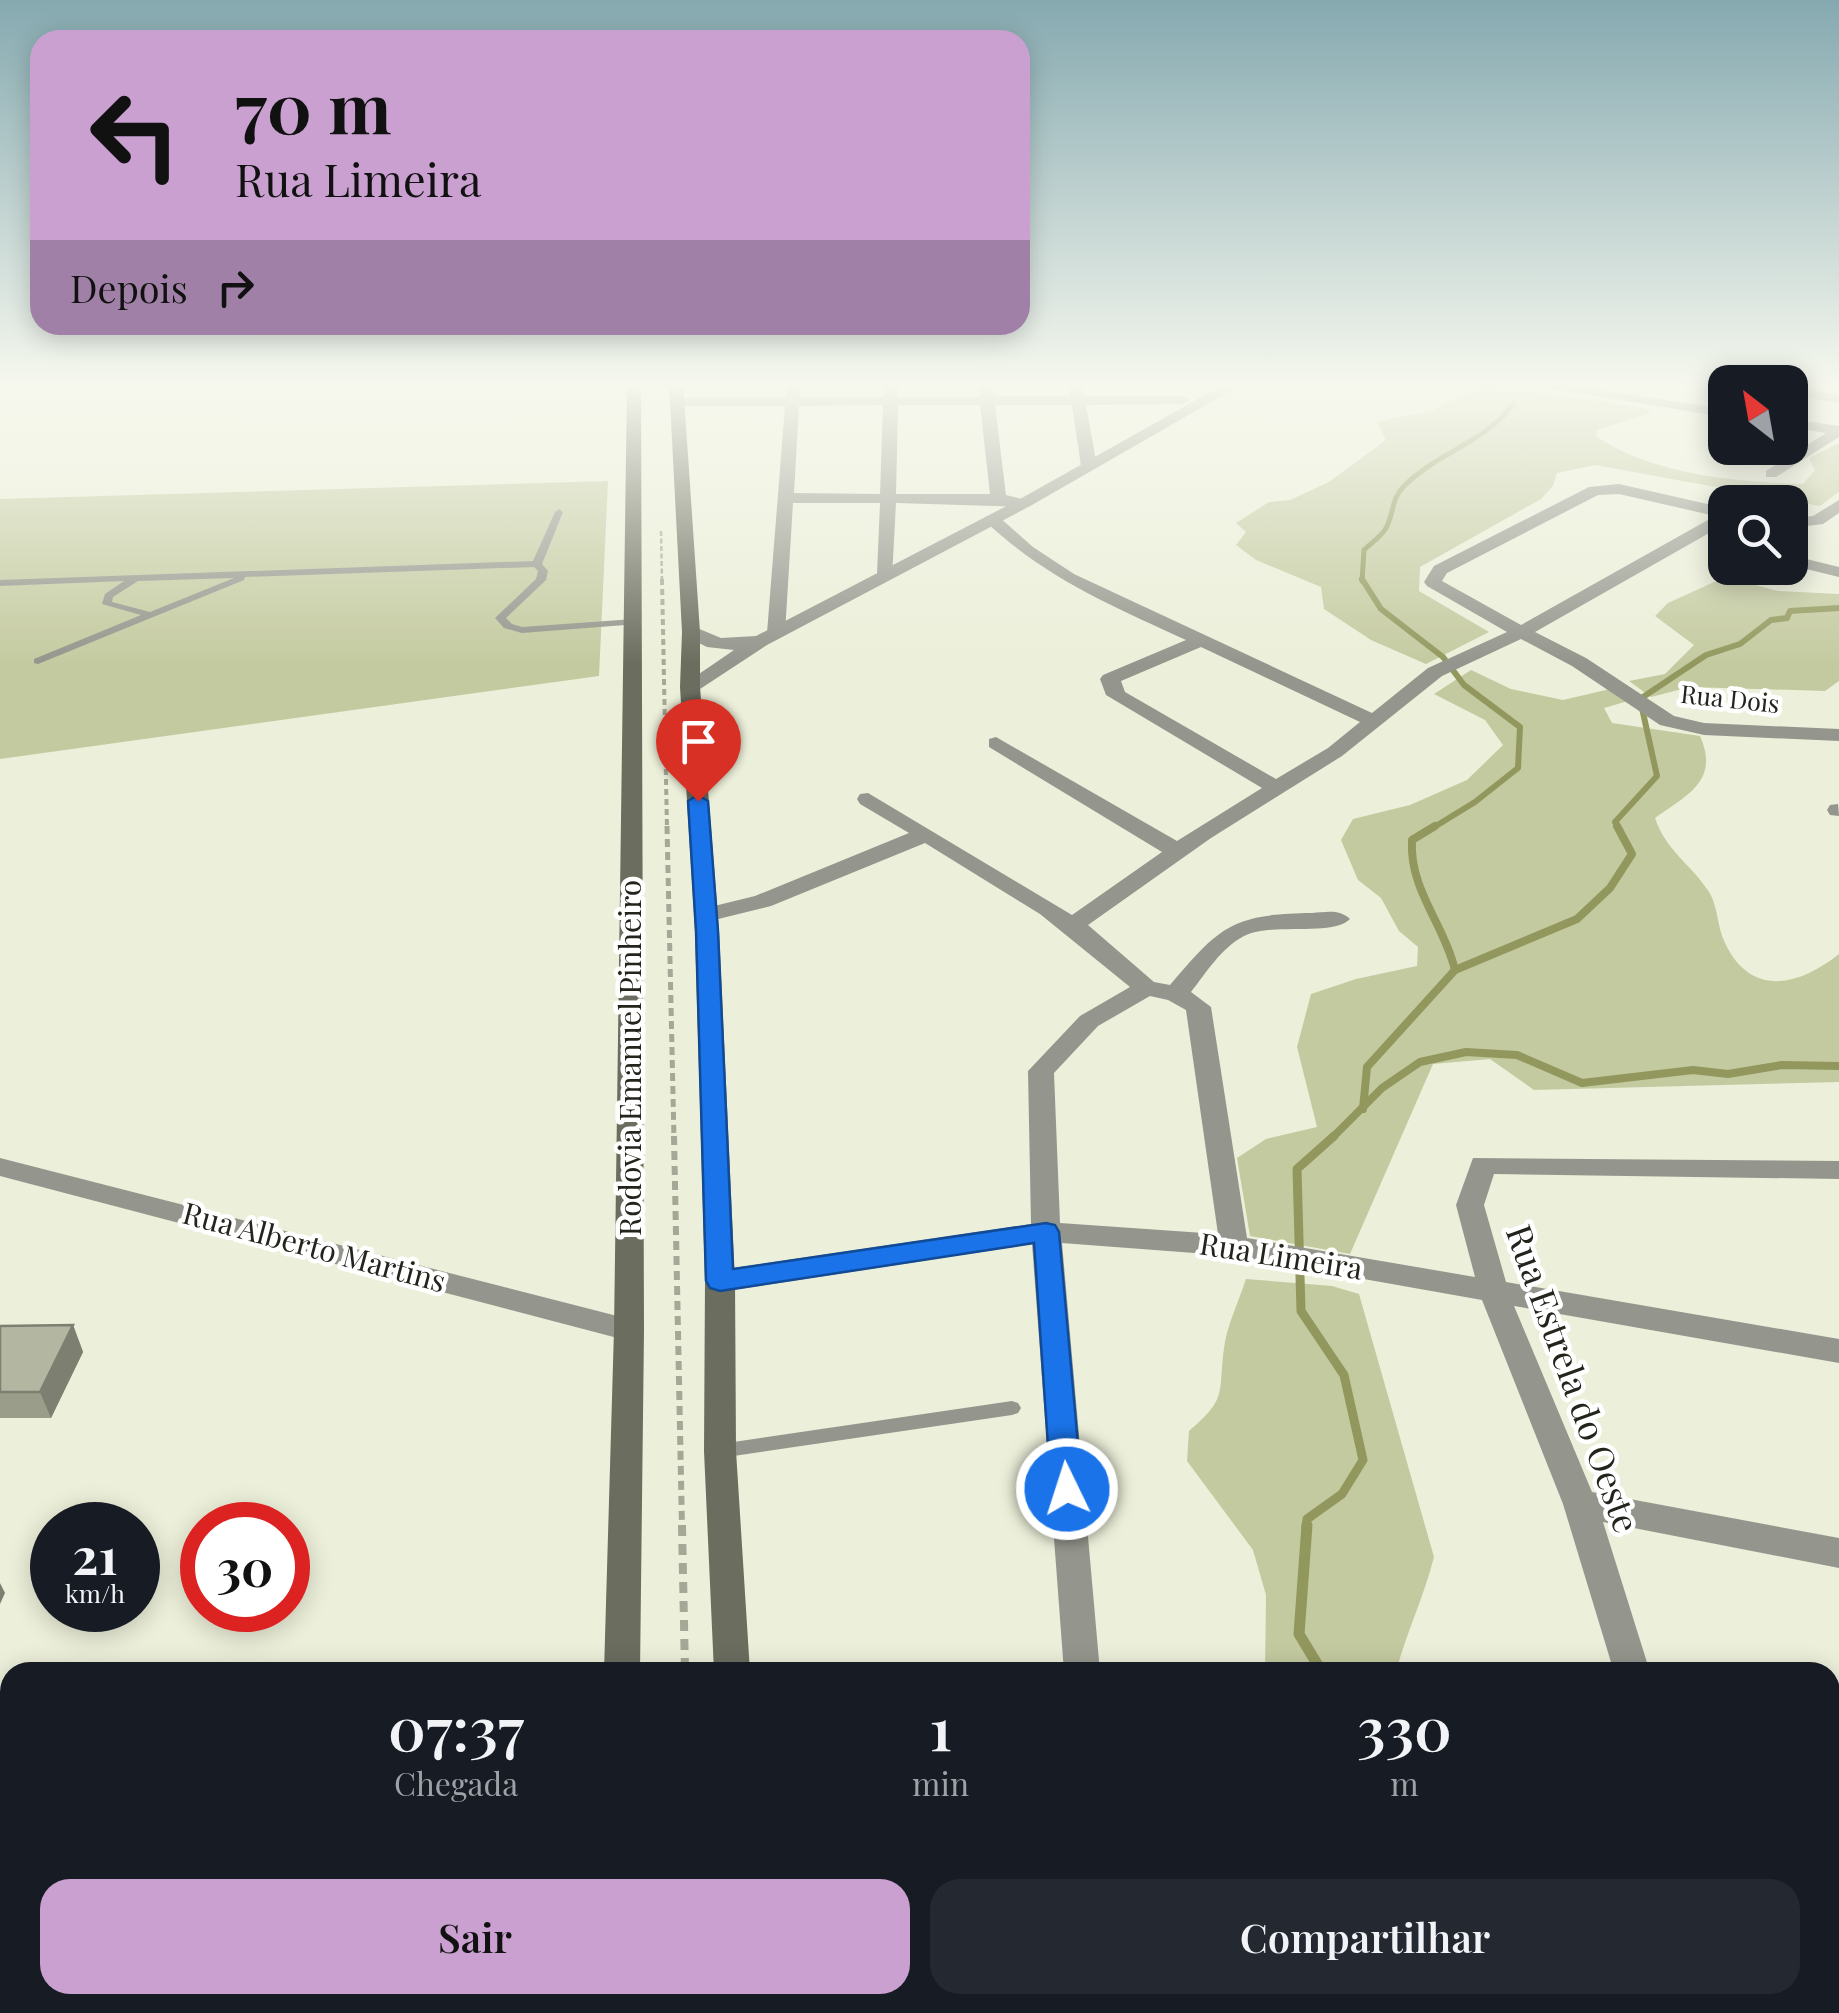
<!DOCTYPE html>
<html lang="pt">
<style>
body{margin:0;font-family:"Playfair Display",serif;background:#242831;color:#f1f3f6;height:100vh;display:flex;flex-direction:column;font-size:38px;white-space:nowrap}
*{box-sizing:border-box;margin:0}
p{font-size:32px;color:#9ea1a6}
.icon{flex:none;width:55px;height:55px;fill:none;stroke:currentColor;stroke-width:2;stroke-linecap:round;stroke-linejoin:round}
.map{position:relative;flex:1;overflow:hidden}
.details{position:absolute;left:0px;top:1662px;width:1840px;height:352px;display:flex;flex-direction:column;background:#171b24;border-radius:30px 30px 0 0;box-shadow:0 5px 25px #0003}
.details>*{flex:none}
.top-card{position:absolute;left:30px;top:30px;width:1000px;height:305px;border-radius:30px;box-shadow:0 5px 25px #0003;background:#c9a0d0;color:#111;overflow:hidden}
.needle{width:65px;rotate:329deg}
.fabs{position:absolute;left:1708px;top:365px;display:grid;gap:20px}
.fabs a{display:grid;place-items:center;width:100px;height:100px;border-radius:20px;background:#171b24;box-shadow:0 5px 25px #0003;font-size:50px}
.speed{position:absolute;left:30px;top:1502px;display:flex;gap:20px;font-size:50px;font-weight:700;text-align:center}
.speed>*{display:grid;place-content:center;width:130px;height:130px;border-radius:50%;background:#171b24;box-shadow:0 5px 25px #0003;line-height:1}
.speed small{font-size:25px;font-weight:400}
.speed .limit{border:15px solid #d22;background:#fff;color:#111}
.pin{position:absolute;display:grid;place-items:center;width:85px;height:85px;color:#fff;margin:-102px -42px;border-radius:50% 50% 50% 0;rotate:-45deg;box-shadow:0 0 10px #0007}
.pin .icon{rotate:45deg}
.me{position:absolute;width:110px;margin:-55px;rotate:356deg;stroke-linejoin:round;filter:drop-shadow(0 0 8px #0008)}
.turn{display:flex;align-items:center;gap:35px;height:210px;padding:0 40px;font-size:45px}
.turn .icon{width:130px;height:130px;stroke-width:2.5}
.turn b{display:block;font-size:70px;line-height:85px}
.then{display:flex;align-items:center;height:95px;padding:0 40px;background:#0003;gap:20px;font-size:38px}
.eta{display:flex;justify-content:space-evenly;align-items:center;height:170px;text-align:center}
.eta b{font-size:60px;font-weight:600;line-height:70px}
.primary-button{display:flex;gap:20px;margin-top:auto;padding:20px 40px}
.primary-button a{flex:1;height:115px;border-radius:30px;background:#c9a0d0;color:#111;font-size:40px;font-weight:600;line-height:115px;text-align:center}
.primary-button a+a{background:#242831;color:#f1f3f6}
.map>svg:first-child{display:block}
.built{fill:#dfe3c5}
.green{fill:#c4caa0}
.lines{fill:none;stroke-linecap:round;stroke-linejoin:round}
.stream-far4{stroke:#92985d;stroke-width:5}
.stream-far3{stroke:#92985d;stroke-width:6}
.stream-far2{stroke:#92985d;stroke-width:8}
.stream-far1{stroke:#92985d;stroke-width:9}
.stream{stroke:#92985d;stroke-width:11}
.path-far4{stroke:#a6a897;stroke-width:2.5;stroke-dasharray:5 2.5;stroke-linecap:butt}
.path-far3{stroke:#a6a897;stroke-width:4;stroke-dasharray:6 4;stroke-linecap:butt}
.path-far2{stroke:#a6a897;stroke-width:5;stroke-dasharray:8 5;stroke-linecap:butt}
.path-far1{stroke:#a6a897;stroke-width:6;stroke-dasharray:9 6;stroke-linecap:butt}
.path{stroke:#a6a897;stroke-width:8;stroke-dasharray:11 8;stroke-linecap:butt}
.service{fill:#94968d;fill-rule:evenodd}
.minor{fill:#94968d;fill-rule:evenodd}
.tertiary{fill:#94968d;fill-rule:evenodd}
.secondary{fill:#6b6d5f;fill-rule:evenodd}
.wall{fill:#9a9d8a}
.shaded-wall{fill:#7d7f71}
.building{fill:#b3b6a1;stroke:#7d7f71;stroke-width:2.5}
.route{fill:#1a73e8;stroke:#114b97;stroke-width:2.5}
.labels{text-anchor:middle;stroke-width:9;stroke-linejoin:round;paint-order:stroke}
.far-street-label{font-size:25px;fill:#23251c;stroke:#fff}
.street-label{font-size:30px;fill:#23251c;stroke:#fff}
.near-street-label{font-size:35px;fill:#23251c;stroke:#fff}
</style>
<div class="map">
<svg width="1839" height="2013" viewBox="0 0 1839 2013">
<rect width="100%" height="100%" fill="#ecefd9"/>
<path class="built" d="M1830,1937L1839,1938V2013H815L814,2005H1830Z"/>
<g class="green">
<path d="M1483,384L1643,408L1651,413L1597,430L1596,436C1652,475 1737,482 1803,484L1815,470L1809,458L1839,443V492L1820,506L1595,465L1557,473L1553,486L1541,499L1420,567L1419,591L1489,632L1426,664L1371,640L1324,609L1321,587L1256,560L1236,545L1246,532L1236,523L1269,502L1290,500L1329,482L1386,440L1377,422L1434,410Z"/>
<path d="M608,481L599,676L0,759V499Z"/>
<path d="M1725,577L1778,591L1839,594V681L1825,691L1690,687L1651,697L1629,681L1665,674L1694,645L1655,616L1668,603Z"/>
<path d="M1471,670L1511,689L1563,700L1610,689L1628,701L1604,708L1612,723L1700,736C1720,781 1687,795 1655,818C1666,851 1691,864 1709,892C1718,906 1717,927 1725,943C1751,998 1799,986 1839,954V1082L1534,1090L1490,1059L1433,1064L1350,1254L1250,1236L1237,1158L1266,1139L1317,1127L1297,1047L1311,994L1356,979L1417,966L1418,947L1399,931L1381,898L1358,880L1341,840L1353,819L1410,805L1467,780L1503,745L1485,720L1434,694Z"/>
<path d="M1246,1279L1332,1286L1359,1294L1434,1557C1424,1597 1406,1633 1396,1672H1265L1266,1595L1253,1550L1187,1461L1189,1431C1228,1398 1218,1394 1224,1348C1227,1325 1239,1301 1246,1279Z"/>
</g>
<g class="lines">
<path class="stream-far4" d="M1362,581L1364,550C1370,544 1382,536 1386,528C1394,514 1391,499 1404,486C1438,452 1485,443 1514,403"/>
<g class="stream-far3">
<path d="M1362,579L1381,609L1443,657L1464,685L1520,727L1518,768L1475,802L1431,829"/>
<path d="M1619,829L1615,822L1657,776L1640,699L1706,655L1740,644L1771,620L1787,618L1790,611L1839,608"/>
</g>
<g class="stream-far2">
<path d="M1435,826L1412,840C1409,889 1444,924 1455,970"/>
<path d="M1363,1109L1367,1067L1455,970L1577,919L1610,888L1632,854L1617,826"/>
<path d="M1331,1139L1382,1088L1420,1062L1466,1052L1517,1055L1582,1083L1693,1070L1728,1074L1782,1065L1839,1066"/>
</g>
<path class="stream-far1" d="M1306,1527L1307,1519L1342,1494L1363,1460L1344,1375L1301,1311L1297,1169L1334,1136"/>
<path class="stream" d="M1307,1525L1299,1634L1322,1672"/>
<path class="path-far4" d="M661,531L662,581"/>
<path class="path-far3" d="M662,579L667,829"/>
<path class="path-far2" d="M667,826L674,1139"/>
<path class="path-far1" d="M674,1136L682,1527"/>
<g class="path">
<path d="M682,1525L685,1672"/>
<path d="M693,2005V2013"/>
</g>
<g class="service">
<path d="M559,509L563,512L542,564L548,571L546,580L506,618L512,624L522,627L634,619L638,620V624L522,633L504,628L495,618L536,579L538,571L534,567L245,577L244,580L38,664L34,663V659L141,615L102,604L105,594L124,581L0,586V580L533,561L555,512ZM234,578L150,612L112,602L113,597L138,581Z"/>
<path d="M1012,1401L1018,1403L1021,1408L1018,1413L1012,1415L720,1458L714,1456L711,1451L714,1446L720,1444Z"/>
<rect x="1830" y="1954" width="9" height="24"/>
<path d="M1396,2005H1426L1422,2013H1392Z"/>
</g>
<g class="minor">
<path d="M787,382H801L800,397H884V382H898V397H980L978,382H992L994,396H1070L1068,382H1082L1084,396H1183L1190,400L1183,404L1086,405L1097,466L1089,471L1081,466L1072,405H995L1006,495L1034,502L1026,507L896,503L892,578L877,574L880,503H793L785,633L776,639L767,633L785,406H676L669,402L676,398L786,397ZM883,405L880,494L794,493L799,406ZM898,405H980L990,494H896Z"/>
<path d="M1509,382H1547L1725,409V417Z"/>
<path d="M1790,387L1839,395V403L1790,395Z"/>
<path d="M1790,419L1839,426V437L1776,477H1766V471L1826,433L1790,427Z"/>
<path d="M1619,484L1725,508V524L1535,632L1586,658L1674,716L1704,723L1839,729V741L1704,735L1660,725L1572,666L1521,639L1442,676L1342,756L1211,838L1088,925L1154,982L1170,985C1220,926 1232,914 1312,913C1326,912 1340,909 1350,919C1333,937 1272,922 1244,936C1221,948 1206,973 1191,992L1211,1007L1247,1238L1475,1277L1456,1205L1473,1158L1839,1161V1179L1494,1174L1484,1205L1506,1282L1839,1339V1363L1514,1306L1592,1492L1839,1538V1568L1603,1522L1650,1672H1614L1563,1504L1482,1300L1234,1256L1062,1243L1100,1672H1064L1032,1244L720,1292L709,1289L705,1281L709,1273L720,1270L1031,1224L1028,1071L1080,1016L1130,987L1040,914L925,843L771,906L706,922L694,915L698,910L755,896L909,833L860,804L857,799L860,794L868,793L1072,915L1162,852L989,747V739L996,737L1177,841L1262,788L1106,695L1100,679L1103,675L1186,640C1112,606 1047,579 986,522V516H998L1033,547L1074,574L1372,713L1428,668L1507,632L1427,586L1424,582L1434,566L1589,487ZM1619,494L1715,516L1521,625L1442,581L1447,573L1598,495ZM1201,647L1360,722L1328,748L1276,779L1125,692L1121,681ZM1150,996L1168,1000L1186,1010L1218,1234L1060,1223L1054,1073L1098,1026Z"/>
<path d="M1839,500V513L1823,524L1790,528V518L1813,516Z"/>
<path d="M1790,555L1839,567V577L1790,565Z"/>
<path d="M1838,804L1839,816L1830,815L1827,810L1830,805Z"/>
<path d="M0,1158L629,1319L640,1322L644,1330L640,1338L629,1341L0,1176Z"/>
<path d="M1830,1883L1839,1884V1924L1830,1923Z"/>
</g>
<path class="tertiary" d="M1228,382H1246L1032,505L767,645L697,691L690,693L680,687L734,650L707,647L685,636V628H697L721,638L756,636L1020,499Z"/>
<g class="secondary">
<path d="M627,382H641L644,1330L640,1672H604L614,1330Z"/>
<path d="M669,382H683L700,632V687L719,931L735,1281L736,1451L750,1672H714L704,1451L705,1281L695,931L680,687L682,632Z"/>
<path d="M589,2005H631L630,2013H588Z"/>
<path d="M733,2005H775L776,2013H734Z"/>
</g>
</g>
<path class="wall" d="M73,1325L83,1352L51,1418H0V1326Z"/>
<g class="shaded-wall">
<path d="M73,1325L83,1352L51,1418L40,1392Z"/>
<path d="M0,1583L5,1593L0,1604Z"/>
</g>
<path class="building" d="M73,1325L40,1392H0V1326Z"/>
<linearGradient id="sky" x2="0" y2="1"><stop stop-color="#85a9b0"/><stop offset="0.58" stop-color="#f6f8ee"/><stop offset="1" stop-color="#f6f8ee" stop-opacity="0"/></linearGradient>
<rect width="1839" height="664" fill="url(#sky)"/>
<path class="route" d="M698,795L708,801L718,931L733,1269L1046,1223L1055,1225L1059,1232L1082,1489L1078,1498L1067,1501L1056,1498L1051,1489L1034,1243L720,1291L710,1288L706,1281L696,931L688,801Z"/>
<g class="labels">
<g class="far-street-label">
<text transform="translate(1730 699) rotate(6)" y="9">Rua Dois</text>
</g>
<g class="street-label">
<text transform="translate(631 1058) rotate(-90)" y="10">Rodovia Emanuel Pinheiro</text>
<text transform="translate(314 1248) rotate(15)" y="10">Rua Alberto Martins</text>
<text transform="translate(1281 1257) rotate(9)" y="10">Rua Limeira</text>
</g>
<g class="near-street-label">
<text transform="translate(1572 1379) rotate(70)" y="12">Rua Estrela do Oeste</text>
</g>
</g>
</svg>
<div class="fabs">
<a><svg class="needle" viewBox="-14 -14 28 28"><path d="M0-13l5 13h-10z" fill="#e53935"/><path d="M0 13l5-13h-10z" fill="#9ea1a6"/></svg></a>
<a><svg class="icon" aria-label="search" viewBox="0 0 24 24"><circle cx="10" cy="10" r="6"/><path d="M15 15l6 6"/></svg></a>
</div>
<div class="speed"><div>21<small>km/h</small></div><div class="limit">30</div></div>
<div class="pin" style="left:698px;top:801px;background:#d93025"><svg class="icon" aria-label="arrive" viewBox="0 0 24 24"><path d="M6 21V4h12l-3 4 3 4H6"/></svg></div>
<svg class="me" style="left:1067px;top:1489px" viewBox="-20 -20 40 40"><circle r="17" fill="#1a73e8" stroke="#fff" stroke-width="3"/><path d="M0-11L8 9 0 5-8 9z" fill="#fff"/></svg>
<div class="top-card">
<div class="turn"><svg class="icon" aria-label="left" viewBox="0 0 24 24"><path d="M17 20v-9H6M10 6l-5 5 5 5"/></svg><div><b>70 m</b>Rua Limeira</div></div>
<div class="then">Depois<svg class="icon" aria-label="right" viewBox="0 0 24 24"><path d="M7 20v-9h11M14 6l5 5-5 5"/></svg></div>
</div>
<section class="details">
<div class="eta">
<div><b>07:37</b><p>Chegada</p></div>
<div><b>1</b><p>min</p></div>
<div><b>330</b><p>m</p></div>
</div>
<div class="primary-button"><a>Sair</a><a>Compartilhar</a></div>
</section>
</div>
